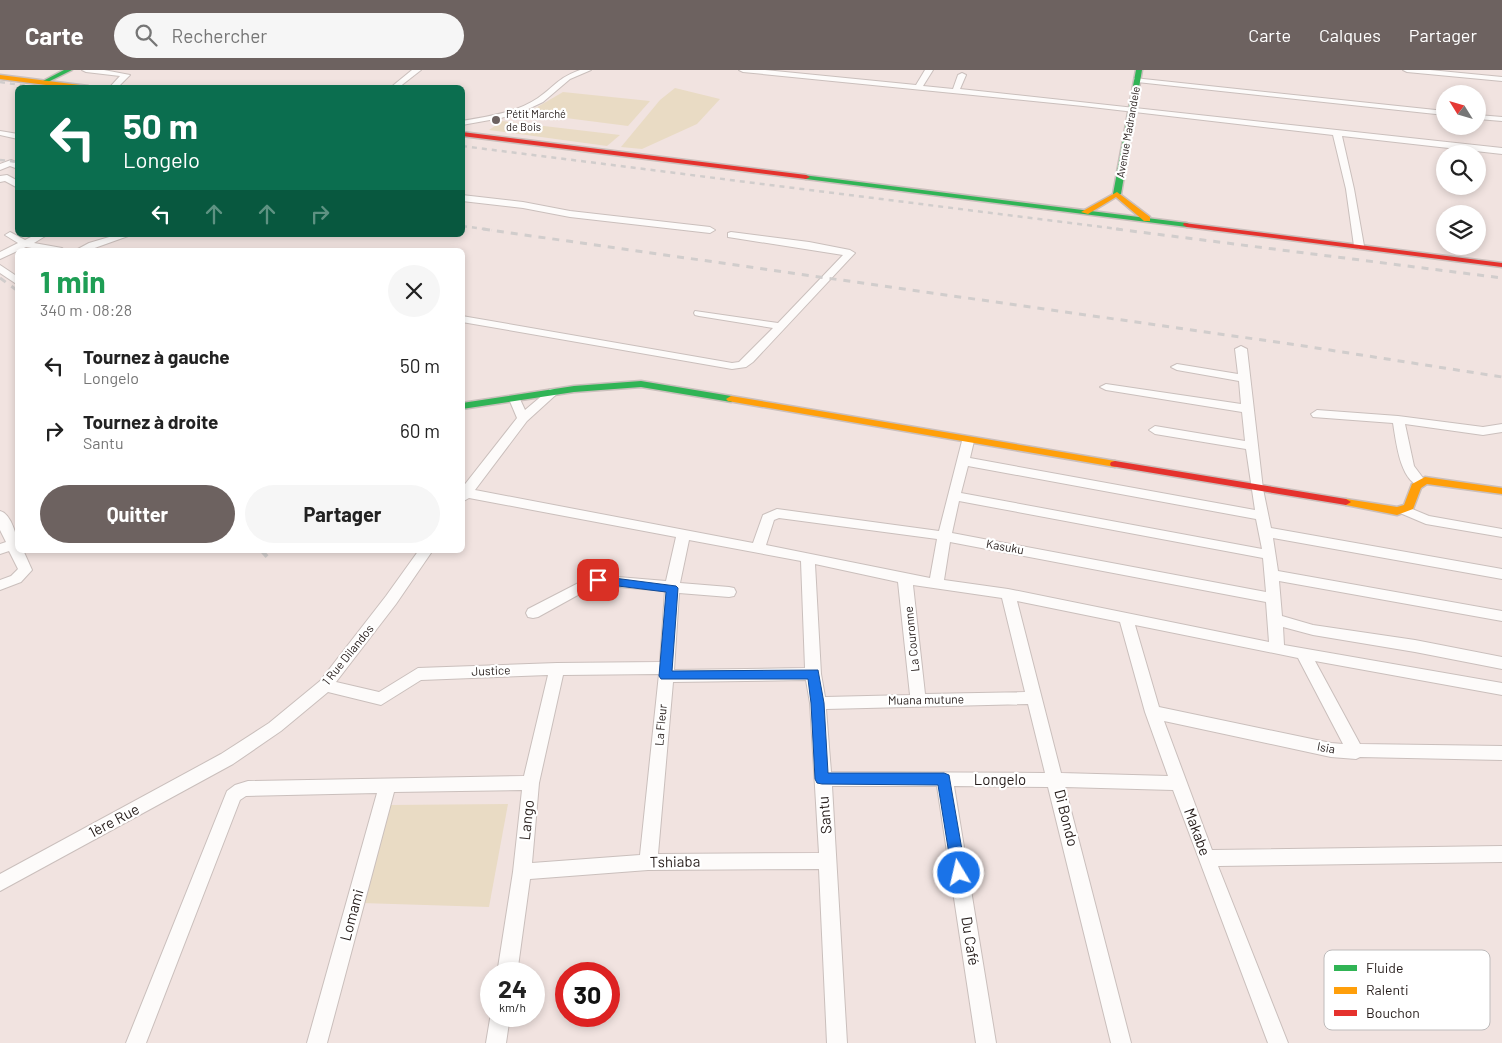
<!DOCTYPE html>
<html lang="fr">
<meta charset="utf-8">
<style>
body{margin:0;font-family:Barlow,sans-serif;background:#f6f6f6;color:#222;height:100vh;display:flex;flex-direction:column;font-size:19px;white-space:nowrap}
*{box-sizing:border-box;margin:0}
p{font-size:16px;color:#767676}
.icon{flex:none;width:28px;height:28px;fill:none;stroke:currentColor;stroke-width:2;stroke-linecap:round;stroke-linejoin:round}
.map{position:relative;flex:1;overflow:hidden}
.side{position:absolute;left:15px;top:178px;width:450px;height:305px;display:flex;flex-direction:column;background:#fff;border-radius:8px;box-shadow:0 2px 8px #0003}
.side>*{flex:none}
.hud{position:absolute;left:15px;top:15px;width:450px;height:152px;border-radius:8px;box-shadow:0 2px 8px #0003;background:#0b6e4f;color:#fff;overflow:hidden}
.needle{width:32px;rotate:307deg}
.buttons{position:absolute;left:1436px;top:15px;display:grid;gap:10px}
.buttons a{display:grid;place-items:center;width:50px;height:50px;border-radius:50%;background:#fff;box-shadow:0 2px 8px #0003;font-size:25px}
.speed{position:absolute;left:480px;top:892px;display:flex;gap:10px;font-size:25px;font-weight:700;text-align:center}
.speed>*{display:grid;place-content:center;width:65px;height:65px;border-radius:50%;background:#fff;box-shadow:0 2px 8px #0003;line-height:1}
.speed small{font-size:12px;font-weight:400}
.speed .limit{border:8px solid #d22;background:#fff;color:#111}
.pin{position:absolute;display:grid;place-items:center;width:42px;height:42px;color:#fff;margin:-21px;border-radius:10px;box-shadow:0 2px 8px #0006}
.me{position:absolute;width:55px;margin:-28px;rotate:351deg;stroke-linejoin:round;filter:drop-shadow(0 0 4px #0008)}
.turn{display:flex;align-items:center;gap:18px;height:105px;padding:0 25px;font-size:22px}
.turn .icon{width:65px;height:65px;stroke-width:2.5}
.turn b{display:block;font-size:35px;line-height:42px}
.lanes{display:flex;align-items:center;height:48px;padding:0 25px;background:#0003;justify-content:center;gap:25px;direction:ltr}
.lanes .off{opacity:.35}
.round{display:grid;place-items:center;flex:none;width:52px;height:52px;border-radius:26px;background:#f6f6f6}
.headline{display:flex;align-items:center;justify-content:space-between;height:85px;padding:0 25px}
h1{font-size:30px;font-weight:700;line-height:38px;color:#1e9e55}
.cta{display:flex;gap:10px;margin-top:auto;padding:10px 25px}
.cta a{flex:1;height:58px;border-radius:30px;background:#6d6260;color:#fff;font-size:20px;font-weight:700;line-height:58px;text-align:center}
.cta a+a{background:#f6f6f6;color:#222}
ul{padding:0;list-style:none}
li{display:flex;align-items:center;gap:15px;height:65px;padding:0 25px}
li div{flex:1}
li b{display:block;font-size:19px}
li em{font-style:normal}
header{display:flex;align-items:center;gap:30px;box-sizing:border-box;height:70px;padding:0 25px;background:#6d6260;color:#fff}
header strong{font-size:24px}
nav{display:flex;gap:28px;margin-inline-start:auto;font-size:18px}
.search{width:350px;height:45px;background:#f6f6f6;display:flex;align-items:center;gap:12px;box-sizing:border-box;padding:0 18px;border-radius:28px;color:#767676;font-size:19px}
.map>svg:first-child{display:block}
.green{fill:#e9dbc4}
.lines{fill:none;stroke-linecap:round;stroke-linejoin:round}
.street-casing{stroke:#cabfbc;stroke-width:2}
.fast-casing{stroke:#cabfbc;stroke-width:3}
.slow-casing{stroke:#cabfbc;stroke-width:3}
.jam-casing{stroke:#cabfbc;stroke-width:3}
.street{fill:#fdfbfa;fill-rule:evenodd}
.fast{fill:#30b455;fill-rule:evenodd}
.slow{fill:#ff9f0a;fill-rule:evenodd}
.jam{fill:#e5322d;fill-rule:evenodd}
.rail-far2{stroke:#d1cdcc;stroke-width:2.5;stroke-dasharray:5 5;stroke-linecap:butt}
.rail-far1{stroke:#d1cdcc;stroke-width:3;stroke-dasharray:7 7;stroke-linecap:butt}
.rail{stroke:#d1cdcc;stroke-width:4;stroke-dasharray:9 9;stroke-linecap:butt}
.route{fill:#1a73e8;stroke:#114b97}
.poi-dot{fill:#6d6260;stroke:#fff;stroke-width:2}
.labels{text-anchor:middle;stroke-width:4.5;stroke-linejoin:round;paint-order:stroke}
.far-poi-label{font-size:11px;fill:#261d1b;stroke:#fff;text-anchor:start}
.far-street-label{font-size:11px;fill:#261d1b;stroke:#fff}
.street-label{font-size:12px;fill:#261d1b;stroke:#fff}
.near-street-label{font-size:15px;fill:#261d1b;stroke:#fff}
.key{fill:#fff;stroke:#bebbbb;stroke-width:1}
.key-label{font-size:14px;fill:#261d1b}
</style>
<header>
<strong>Carte</strong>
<div class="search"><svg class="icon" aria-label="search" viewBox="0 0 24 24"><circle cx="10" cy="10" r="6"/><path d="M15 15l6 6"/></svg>Rechercher</div>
<nav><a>Carte</a><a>Calques</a><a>Partager</a></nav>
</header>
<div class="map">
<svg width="1502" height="973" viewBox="0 0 1502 973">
<rect width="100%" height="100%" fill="#f1e3e0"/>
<g class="green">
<path d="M675,18L720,29L697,54L642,79L621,77L660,30Z"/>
<path d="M563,22L650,31L628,56L527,43Z"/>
<path d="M502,51L620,65L607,76L489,60Z"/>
<path d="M508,734L489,837L361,833L387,735Z"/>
</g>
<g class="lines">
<defs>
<g id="street">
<path d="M82,0H104L130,5L117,18H109L120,6L86,2Z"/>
<path d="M412,0H421L398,18H390Z"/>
<path d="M580,0H591L570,9L543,32L524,41L501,48L462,55V51C488,46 516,43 538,28C555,16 558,8 580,0Z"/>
<path d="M739,0H765L916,15L925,0H933L923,16L953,19L958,5L962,3L966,5L960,19L1502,78V84L1342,66L1354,119L1364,176L1359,179L1354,176L1346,119L1333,65L1083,36L743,2Z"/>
<path d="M1403,0H1430L1502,7V11L1407,2Z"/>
<path d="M1134,8L1445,41V45L1137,12H1134Z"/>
<path d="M1478,45L1502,47V51L1478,49Z"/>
<path d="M0,61L18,64V69L0,65Z"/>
<path d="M11,90L18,93V99L10,96L0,100V94Z"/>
<path d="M7,105L18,111V118L5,111L0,112V106Z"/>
<path d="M462,125L523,132L570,141L710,157L715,160L710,163L570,147L523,138L462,131Z"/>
<path d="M10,162L25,170L35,165H47L34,173L62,178L64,180H43L26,177L0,189V182L18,173L5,165Z"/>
<path d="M731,162L809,172L850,180L855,183L753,292L746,297L732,299L462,252V246L732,293L739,292L773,258L699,246L695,245L694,243L695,241L778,253L843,185L728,167V163Z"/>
<path d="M116,165H131L89,180H76L89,173Z"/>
<path d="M0,195L18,207V215L0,203Z"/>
<path d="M1241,276L1247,279L1263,419L1271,458L1502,499V509L1273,468L1278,501L1502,541V551L1279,511L1282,546L1313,555L1415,570L1502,587V599L1415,582L1313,565L1283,557L1284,575L1502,613V625L1315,591L1360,674L1502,676V690L1360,687L1356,689L1331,687L1164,651L1212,780L1502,776V792L1218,796L1288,973H1268L1173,720L1065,717L1131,973H1111L1048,717L954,716L996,973H976L937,716H832L847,973H827L819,799L648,800L530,809L517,904H497L513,802L522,720L394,722L327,973H307L377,723L246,726L240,730L146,973H126L227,721L235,715L248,711L524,706L548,605L421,610L381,635L328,622L281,661L233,694L0,821V804L221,684L269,653L320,611L386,526L419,480H433L396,534L336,612L379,622L418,598L557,593L660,592L665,521L596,515L538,547L533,548L528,547L526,543L528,539L594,505L666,511L676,467L469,428L462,432V418L517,348L509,329L511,327H519L525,340L550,319H558L560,321L527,351L475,420L753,473L763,445L777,439L939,461L962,371L968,367L974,371L970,388L1255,440L1246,379L1155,364L1149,360L1155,356L1245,371L1242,342L1106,320L1100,317L1106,314L1241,334L1239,311L1177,300L1171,297L1177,294L1238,304L1235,279ZM968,396L1256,449L1262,479L961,423ZM959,431L1263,488L1266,522L952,463ZM779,448L937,469L930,508L766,475L774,450ZM689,470L801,491L805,598L674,600L679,523L729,527L734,526L736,522L734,518L729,517L680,513ZM950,472L1266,532L1269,572L1008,519L944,510ZM815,494L898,512L910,625L825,627L821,604ZM913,515L1002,528L1025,622L925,624ZM1017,531L1120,552L1145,642L1168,706L1061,703ZM1135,555L1298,588L1343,674L1331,673L1159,637ZM659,604L640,785L532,793L539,713L563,605ZM806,610L810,633L819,783L658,784L673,612ZM1028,634L1045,703L831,702L826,639Z"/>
<path d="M1317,340L1398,346L1483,357L1502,354V362L1483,365L1405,354L1414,396L1426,412L1420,416C1400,411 1396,371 1393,353L1313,347L1311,344Z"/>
<path d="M1405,436L1429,446L1502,459V467L1426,454L1400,443L1398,440L1400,437Z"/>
<path d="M0,441C12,444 18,469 18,480H23L32,500L21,512L0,520V510L11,506L18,499L9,481L0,484V474L6,472L0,460Z"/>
<path d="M491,943V946H510L506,973H486Z"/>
</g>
<g id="fast">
<path d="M64,0H72L46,13L41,12Z"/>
<path d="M1136,0H1142L1121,124L1117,126L1113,124Z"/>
<path d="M803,105L1187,153L1191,155L1187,157L806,109L802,107Z"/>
<path d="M641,311L731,326L736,329L731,332L641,317L574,322L462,339V333L574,316Z"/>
</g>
<g id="slow">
<path d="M0,5L88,16L91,18H69L0,9Z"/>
<path d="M1117,122L1150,147V151H1144L1116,127L1088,144L1081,142Z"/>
<path d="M731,326L1115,391L1120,394L1115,397L728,331L726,329Z"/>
<path d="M1425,407L1502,418V424L1427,414L1421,418L1413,439L1397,445L1346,435L1341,432L1346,429L1397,437L1404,435L1412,414Z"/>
</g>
<g id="jam">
<path d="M462,62L806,105L810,107L806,109L462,66Z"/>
<path d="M1184,153L1502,193V197L1187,157L1183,155Z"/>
<path d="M1115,391L1346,429L1351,432L1346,435L1111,396L1110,394L1111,392Z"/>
</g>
</defs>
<use href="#street" class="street-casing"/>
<use href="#fast" class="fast-casing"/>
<use href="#slow" class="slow-casing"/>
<use href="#jam" class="jam-casing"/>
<use href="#street" class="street"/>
<use href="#fast" class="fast"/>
<use href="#slow" class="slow"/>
<use href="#jam" class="jam"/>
<g class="rail-far2">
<path d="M0,12L42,18"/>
<path d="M462,76L1126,160"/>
<path d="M0,90L18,92"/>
<path d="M462,156L492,160"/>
</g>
<g class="rail-far1">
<path d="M483,159L1304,276L1502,307"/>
<path d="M1116,159L1502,208"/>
<path d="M0,208L18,221"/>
</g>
<path class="rail" d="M261,480L270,490"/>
</g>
<path class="route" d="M598,506L676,516L678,518L672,601L818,600L824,633L828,703H944L949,705L966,803L964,808L959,810L954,808L952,803L938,715L822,714L817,713L815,709L811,633L808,609H661L659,606L666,522L594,513L592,510L594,507Z"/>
<circle class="poi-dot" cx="496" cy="50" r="5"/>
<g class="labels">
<g class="far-poi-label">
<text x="506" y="48">Pétit Marché<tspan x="506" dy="13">de Bois</tspan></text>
</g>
<g class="far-street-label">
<text transform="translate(1128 62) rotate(-80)" y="4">Avenue Madrandele</text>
</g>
<g class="street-label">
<text transform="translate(1005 477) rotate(10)" y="4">Kasuku</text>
<text transform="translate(912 569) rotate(-96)" y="4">La Couronne</text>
<text transform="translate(348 585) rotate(-51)" y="4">1 Rue Dilandos</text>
<text transform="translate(491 601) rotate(-2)" y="4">Justice</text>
<text transform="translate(926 630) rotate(-1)" y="4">Muana mutune</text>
<text transform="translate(661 655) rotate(-85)" y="4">La Fleur</text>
<text transform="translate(1326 678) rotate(10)" y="4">Isia</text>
</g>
<g class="near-street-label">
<text x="1000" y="715">Longelo</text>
<text transform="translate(825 745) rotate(-95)" y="5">Santu</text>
<text transform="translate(1066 748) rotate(76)" y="5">Di Bondo</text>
<text transform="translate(527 750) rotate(-84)" y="5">Lango</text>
<text transform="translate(114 751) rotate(-28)" y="5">1ère Rue</text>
<text transform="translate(1197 762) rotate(70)" y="5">Makabe</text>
<text transform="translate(675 792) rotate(-1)" y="5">Tshiaba</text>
<text transform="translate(352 845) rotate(-75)" y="5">Lomami</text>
<text transform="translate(970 871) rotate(81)" y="5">Du Café</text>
</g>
</g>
<rect x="1324" y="880" width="166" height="80" rx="8" class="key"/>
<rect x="1334" y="895" width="23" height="6" fill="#30b455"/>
<rect x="1334" y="917" width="23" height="7" fill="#ff9f0a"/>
<rect x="1334" y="940" width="23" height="6" fill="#e5322d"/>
<g class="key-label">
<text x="1366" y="903">Fluide</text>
<text x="1366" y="925">Ralenti</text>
<text x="1366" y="948">Bouchon</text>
</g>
</svg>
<div class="buttons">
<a><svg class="needle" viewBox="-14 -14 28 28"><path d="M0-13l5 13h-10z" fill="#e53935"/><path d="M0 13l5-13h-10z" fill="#767676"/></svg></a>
<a><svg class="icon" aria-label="search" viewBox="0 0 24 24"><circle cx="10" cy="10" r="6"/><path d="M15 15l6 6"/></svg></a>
<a><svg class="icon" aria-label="layers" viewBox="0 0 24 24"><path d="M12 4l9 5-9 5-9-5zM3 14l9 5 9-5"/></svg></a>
</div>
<div class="speed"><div>24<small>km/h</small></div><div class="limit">30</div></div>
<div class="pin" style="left:598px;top:510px;background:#d93025"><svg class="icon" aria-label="arrive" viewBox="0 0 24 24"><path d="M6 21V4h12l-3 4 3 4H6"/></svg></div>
<svg class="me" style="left:959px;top:803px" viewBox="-20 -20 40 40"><circle r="17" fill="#1a73e8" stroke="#fff" stroke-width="3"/><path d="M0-11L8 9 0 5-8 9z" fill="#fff"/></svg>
<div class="hud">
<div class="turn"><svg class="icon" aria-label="left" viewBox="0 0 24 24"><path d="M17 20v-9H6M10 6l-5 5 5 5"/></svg><div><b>50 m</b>Longelo</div></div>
<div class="lanes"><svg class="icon" aria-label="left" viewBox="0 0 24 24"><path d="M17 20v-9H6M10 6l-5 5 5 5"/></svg><svg class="icon off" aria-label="ahead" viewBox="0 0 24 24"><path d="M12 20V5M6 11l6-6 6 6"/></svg><svg class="icon off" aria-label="ahead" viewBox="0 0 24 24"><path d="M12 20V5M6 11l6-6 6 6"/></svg><svg class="icon off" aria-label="right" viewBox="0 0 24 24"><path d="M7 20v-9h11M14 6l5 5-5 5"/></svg></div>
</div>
<section class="side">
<div class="headline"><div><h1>1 min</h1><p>340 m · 08:28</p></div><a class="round"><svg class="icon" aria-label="close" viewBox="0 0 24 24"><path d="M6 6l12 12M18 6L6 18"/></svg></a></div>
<ul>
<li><svg class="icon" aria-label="left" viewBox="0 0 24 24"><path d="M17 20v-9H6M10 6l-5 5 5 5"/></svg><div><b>Tournez à gauche</b><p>Longelo</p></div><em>50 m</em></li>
<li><svg class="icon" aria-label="right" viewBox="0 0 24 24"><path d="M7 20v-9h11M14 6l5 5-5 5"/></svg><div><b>Tournez à droite</b><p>Santu</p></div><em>60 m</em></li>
</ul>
<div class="cta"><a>Quitter</a><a>Partager</a></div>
</section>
</div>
